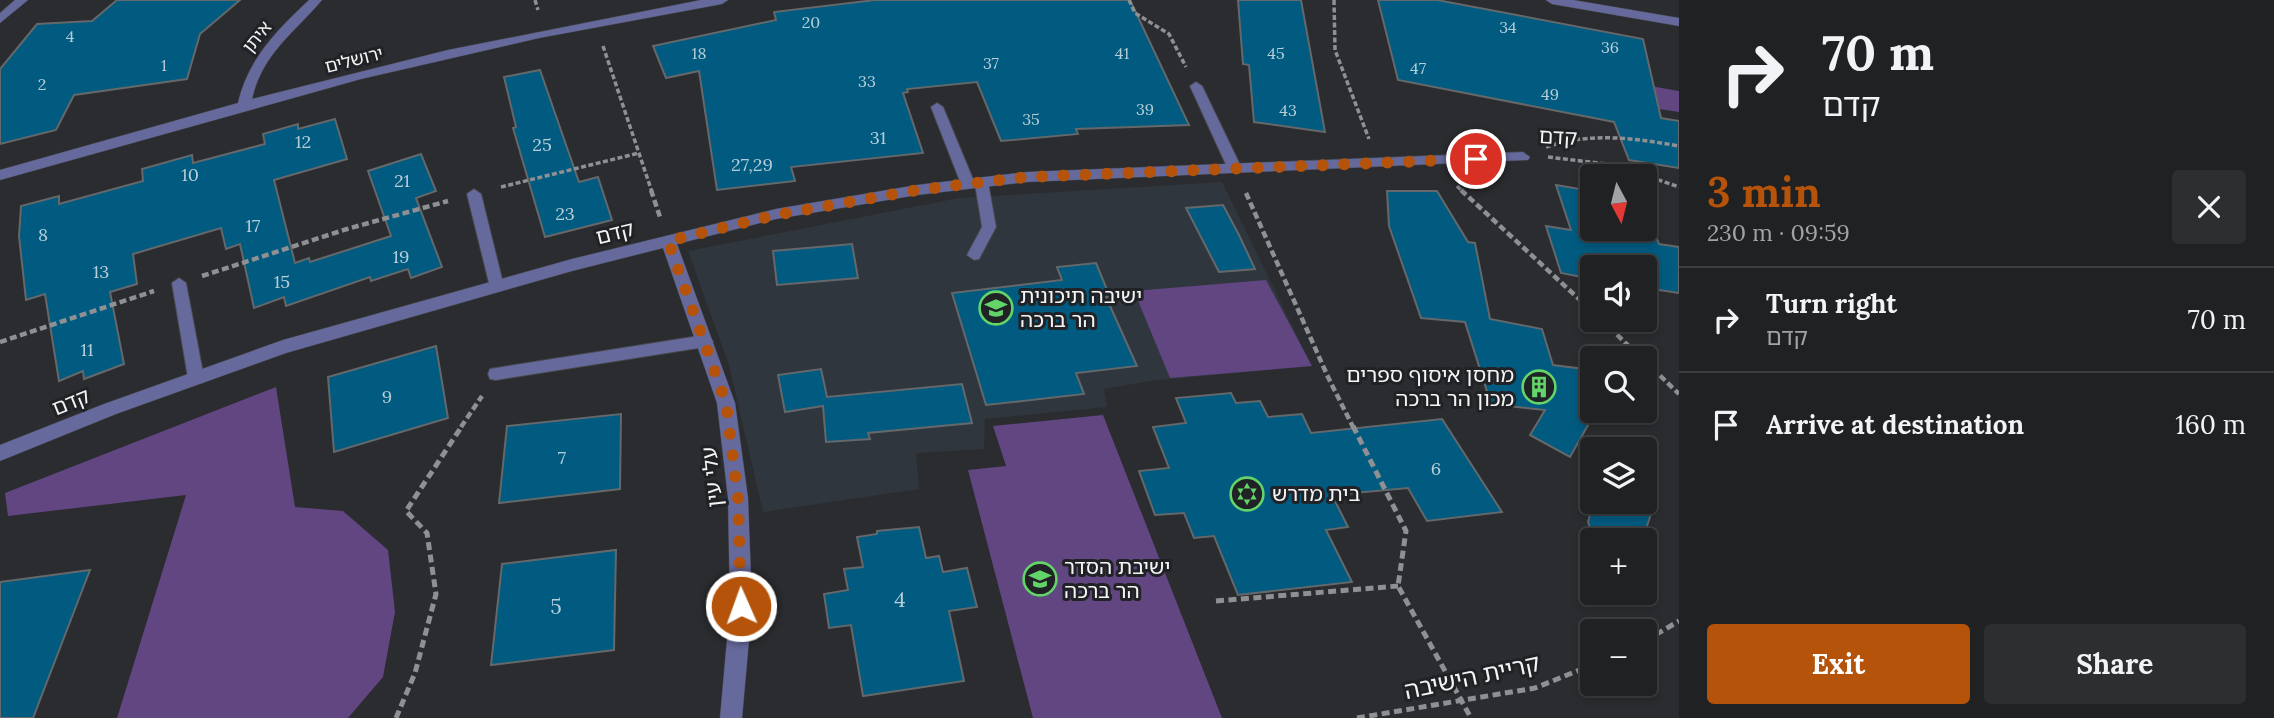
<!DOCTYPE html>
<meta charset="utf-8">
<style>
body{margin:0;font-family:Lora,"Noto Sans Hebrew",serif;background:#2d2e30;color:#f1f3f6;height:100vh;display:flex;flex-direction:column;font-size:26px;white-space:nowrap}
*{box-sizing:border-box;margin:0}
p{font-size:23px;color:#a2a3a6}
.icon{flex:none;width:38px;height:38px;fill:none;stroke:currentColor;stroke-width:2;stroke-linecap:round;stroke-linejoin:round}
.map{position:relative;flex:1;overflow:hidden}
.details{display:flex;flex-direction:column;background:#202123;width:595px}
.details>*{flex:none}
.hud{background:#202123;color:#f1f3f6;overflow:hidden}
.needle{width:46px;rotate:173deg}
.buttons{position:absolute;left:1580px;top:164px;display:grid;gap:14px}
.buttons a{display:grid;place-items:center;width:77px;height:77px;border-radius:7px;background:#202123;box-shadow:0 4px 10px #0003,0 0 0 2px #3d3e41;font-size:35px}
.pin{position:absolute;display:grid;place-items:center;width:60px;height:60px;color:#fff;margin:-30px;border:4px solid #fff;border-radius:50%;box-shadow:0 2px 7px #0007}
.me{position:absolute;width:77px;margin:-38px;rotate:358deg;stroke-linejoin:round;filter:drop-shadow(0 0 5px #0008)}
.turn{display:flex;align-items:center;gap:24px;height:147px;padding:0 28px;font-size:32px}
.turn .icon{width:91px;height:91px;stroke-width:2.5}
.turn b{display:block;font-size:49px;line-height:60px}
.round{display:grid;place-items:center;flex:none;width:74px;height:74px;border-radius:7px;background:#2d2e30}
.head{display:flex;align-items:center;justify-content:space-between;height:119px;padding:0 28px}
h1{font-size:42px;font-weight:800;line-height:52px;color:#b45309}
.primary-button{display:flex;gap:14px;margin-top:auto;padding:14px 28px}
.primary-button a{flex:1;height:80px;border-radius:7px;background:#b45309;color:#fff;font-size:28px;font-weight:800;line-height:80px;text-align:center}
.primary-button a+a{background:#2d2e30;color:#f1f3f6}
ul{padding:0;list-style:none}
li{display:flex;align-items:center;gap:21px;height:105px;padding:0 28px;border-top:2px solid #3d3e41}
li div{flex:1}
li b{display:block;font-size:26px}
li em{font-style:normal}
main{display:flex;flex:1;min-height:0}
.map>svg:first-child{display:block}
.built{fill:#30363e}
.green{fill:#614681}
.building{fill:#015a7f;stroke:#64686a;stroke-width:2}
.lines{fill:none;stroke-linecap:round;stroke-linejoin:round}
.service-casing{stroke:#46484b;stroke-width:2}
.minor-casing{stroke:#46484b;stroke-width:1}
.tertiary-casing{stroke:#46484b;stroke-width:1}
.path-far2{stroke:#8e9093;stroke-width:3.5;stroke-dasharray:5 2.5;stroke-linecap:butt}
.path-far1{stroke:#8e9093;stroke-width:4.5;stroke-dasharray:7 3.5;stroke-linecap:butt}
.path{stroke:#8e9093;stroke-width:5;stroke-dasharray:8 4.5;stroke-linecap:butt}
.service{fill:#66699c;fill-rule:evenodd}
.minor{fill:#66699c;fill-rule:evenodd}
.tertiary{fill:#66699c;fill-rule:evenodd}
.route{stroke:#b45309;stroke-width:12;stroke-dasharray:0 21.6}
.labels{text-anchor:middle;stroke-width:6;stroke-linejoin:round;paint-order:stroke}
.far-number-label{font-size:16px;fill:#b6ced8}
.far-street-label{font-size:18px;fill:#f2f4f6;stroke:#202225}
.number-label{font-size:18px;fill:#b6ced8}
.street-label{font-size:21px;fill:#f2f4f6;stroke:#202225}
.poi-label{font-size:21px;fill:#f2f4f6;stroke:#202225;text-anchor:start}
.near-number-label{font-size:21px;fill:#b6ced8}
.near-street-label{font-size:24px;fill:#f2f4f6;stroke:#202225}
</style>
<main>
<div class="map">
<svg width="1679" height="718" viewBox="0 0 1679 718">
<rect width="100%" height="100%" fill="#2a2c2f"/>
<path class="built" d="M1222,182L1312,366L1150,381L1104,389L1107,407L985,419L984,449L916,453L919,489L763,512L729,365L688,251L959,198Z"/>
<g class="green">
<path d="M1604,78L1679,91V112L1619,103Z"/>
<path d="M1266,280L1312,366L1170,378L1134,291Z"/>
<path d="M276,387L295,507L343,511L388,550L395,612L383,677L348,718H117L186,495L8,516L5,493Z"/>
<path d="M1103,415L1222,718H1033L968,470L1006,466L993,426Z"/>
</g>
<g class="building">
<path d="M117,0H240L200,34L187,79L74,95L56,130L0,144V69L37,24L92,21Z"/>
<path d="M875,0H1130L1189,125L1076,129L1078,134L1001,141L977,82L907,89L908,92L903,93L923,153L791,167L795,181L717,190L699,71L666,78L653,46L776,20L774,12Z"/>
<path d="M1238,0H1301L1325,132L1254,122L1249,65L1243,64Z"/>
<path d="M1378,0H1437L1643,39L1661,118L1679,121V168L1629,160L1614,122L1398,80Z"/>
<path d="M540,70L579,182L598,177L612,220L545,237L513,128L516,127L504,77Z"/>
<path d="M335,119L347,159L274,180L295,263L309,258L310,262L391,236L368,171L421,154L436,191L416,198L442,267L411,278L408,269L371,281L370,277L286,306L284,297L254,308L240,244L226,249L221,228L133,254L137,284L110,292L124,364L84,379L83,371L59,381L45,294L26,300L19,236L21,206L59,196V204L143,181L142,169L192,155L193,163L265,144L263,134L298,124V129Z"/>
<path d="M1556,185L1592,191V229H1645V210L1659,244L1679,247V293L1645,288V268H1592V279L1561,273L1546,226L1571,230Z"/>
<path d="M1387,191H1437L1468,242L1475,243L1490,319L1542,329L1553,365L1592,370V418L1570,457L1530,435L1545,410L1491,404L1465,322L1421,318L1389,226Z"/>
<path d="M1223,205L1239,235L1255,269L1219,272L1186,208Z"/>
<path d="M852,244L858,278L777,285L773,251Z"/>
<path d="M1096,263L1110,297H1106L1137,366L1076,373L1084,394L986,405L952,293L1062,280L1057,267Z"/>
<path d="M436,346L448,418L334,452L328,377Z"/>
<path d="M821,369L827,397L962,384L972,423L868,433L870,439L826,442L823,406L785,412L778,375Z"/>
<path d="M1231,393L1236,403L1260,401L1268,417L1302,414L1311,433L1442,419L1502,512L1427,521L1408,488L1332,495L1348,527L1326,530L1352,582L1238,595L1214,536L1194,538L1184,513L1155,515L1139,471L1169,468L1153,427L1186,423L1176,398Z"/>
<path d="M621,414L620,489L499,503L507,426Z"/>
<path d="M1594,502H1655L1642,541H1595L1588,522Z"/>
<path d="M919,527L926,558L939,556L943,572L967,568L977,607L949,611L964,681L863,696L851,625L829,628L824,594L848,590L844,569L863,567L857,537L877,534V531Z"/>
<path d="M616,550L614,650L491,665L502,564Z"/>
<path d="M90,570L33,718H0V582Z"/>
</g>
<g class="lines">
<defs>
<g id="service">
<path d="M1196,82L1202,86L1242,169L1240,172L1235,173L1228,169L1190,86Z"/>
<path d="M937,103L943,107L975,184L976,179L981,178L988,182L996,227L979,259L974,260L967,255L982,227L975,184L968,188L961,184L931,107Z"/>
<path d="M474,189L481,194L504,287L497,292L490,287L467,194Z"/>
<path d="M179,278L186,283L204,378L202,383H190L188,378L172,283Z"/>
<path d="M705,335L713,341L705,347L496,380L490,379L488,374L490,369L496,368Z"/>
</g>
<g id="minor">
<path d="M15,0H28L0,23V13Z"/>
<path d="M1523,152L1530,157L1528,160L1027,182L917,195L776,219L677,244L735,403L748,498L752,606L742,718H720L730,606L728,498L717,403L663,248L572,271L286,353L116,414L0,461V445L104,404L283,340L572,259L776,209L917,185L1027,172Z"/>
</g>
<g id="tertiary">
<path d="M309,0H322C294,33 262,54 252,99L448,50L701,0H728L722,4L539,38L361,79L0,180V170L238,103C248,59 277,30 309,0Z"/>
<path d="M1546,0H1573L1679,18V26L1552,4Z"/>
</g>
</defs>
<use href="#service" class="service-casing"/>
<use href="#minor" class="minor-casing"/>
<use href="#tertiary" class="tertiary-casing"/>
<g class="path-far2">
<path d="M535,0L538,10"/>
<path d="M1129,0L1135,13L1169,34L1186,67"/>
<path d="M1334,0L1335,50L1369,139"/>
<path d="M603,46L652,192"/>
<path d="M1546,147C1591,132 1633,138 1679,146"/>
<path d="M1548,157L1615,165L1679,187"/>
<path d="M1457,186L1463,192"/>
<path d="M501,187L639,153"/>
</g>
<g class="path-far1">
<path d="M651,190L660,217"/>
<path d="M1461,190L1592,311"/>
<path d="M1246,193L1328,377L1353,427"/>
<path d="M202,276L347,229L448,201"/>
<path d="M1602,320L1642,359"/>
<path d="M0,342L154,291"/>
<path d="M1645,361L1679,394"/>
<path d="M461,427L482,396"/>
</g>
<g class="path">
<path d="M1353,426L1406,531L1398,586L1471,718"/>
<path d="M1216,601L1398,586"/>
<path d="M1645,641L1679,621"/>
<path d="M396,718L415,673L436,594L427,533L406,511L462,426"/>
<path d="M1357,718L1535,688L1592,665"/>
</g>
<use href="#service" class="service"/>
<use href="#minor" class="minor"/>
<use href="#tertiary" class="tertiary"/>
</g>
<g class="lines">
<path class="route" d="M741,606L738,498L726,403L668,241L776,215L917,190L1027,177L1476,159"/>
</g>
<defs>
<symbol id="school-ring" viewBox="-11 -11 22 22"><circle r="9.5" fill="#202225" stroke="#63d469" stroke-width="1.5"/><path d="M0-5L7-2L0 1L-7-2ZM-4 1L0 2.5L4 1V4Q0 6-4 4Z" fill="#63d469"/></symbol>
<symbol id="building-ring" viewBox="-11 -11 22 22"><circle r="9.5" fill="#202225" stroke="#63d469" stroke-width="1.5"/><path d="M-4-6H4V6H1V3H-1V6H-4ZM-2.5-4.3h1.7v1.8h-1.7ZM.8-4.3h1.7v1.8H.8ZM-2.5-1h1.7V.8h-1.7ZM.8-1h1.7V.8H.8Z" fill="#63d469"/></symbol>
<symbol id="synagogue-ring" viewBox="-11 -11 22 22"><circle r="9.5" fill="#202225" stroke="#63d469" stroke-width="1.5"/><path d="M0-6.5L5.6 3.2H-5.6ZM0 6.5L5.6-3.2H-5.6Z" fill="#63d469"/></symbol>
</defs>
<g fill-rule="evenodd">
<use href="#school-ring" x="977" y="289" width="38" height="38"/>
<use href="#building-ring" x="1520" y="368" width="38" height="38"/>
<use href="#synagogue-ring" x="1228" y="475" width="38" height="38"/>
<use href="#school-ring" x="1021" y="560" width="38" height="38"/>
</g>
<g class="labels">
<g class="far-number-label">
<text x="811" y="28">20</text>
<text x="1508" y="33">34</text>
<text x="70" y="42">4</text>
<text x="1610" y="53">36</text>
<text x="699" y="59">18</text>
<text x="1122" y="59">41</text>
<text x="1276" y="59">45</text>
<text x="991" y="69">37</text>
<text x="164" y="71">1</text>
<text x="1418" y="74">47</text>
<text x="867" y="87">33</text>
<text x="42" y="90">2</text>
<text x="1550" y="100">49</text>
<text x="1145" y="115">39</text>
<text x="1288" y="116">43</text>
<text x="1031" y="125">35</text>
</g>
<g class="far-street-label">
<text transform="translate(257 37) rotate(-51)" y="6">איתן</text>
<text transform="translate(354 60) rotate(-14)" y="6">ירושלים</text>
</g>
<g class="number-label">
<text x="878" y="144">31</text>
<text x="303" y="148">12</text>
<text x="542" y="151">25</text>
<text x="752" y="171">27,29</text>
<text x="190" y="181">10</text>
<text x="402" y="187">21</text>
<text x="565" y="220">23</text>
<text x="253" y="232">17</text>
<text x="43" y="241">8</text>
<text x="401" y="263">19</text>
<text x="101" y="278">13</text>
<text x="282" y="288">15</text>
<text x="87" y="356">11</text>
<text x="387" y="403">9</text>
<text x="562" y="464">7</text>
<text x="1436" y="475">6</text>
</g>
<g class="street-label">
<text transform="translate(1558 137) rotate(3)" y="7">קדם</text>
<text transform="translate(615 233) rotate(-14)" y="7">קדם</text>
<text transform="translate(71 402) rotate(-22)" y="7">קדם</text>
<text transform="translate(712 477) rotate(-96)" y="7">עלי עין</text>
</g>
<g class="poi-label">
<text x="1020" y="303">ישיבה תיכונית<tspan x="1020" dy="24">הר ברכה</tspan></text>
<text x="1514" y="382" text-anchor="end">מחסן איסוף ספרים<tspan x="1514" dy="24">מכון הר ברכה</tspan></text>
<text x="1272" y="501">בית מדרש</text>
<text x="1064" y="574">ישיבת הסדר<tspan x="1064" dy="24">הר ברכה</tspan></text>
</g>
<g class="near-number-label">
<text x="900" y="607">4</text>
<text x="556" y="614">5</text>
</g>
<g class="near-street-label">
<text transform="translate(1472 677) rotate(-12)" y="8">קריית הישיבה</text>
</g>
</g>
</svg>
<div class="buttons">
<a><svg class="needle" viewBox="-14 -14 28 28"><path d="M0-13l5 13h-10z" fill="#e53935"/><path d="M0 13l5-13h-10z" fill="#a2a3a6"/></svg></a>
<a><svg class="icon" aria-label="sound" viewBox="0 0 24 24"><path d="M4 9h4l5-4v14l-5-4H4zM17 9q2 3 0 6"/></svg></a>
<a><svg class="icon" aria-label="search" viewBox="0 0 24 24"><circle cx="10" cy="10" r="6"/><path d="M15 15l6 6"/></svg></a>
<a><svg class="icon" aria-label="layers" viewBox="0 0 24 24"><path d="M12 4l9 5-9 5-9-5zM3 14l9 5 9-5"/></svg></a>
<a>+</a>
<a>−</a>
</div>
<div class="pin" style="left:1476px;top:159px;background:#d93025"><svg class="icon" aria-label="arrive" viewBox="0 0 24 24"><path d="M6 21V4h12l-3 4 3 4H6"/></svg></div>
<svg class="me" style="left:741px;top:606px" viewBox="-20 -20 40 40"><circle r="17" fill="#b45309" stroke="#fff" stroke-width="3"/><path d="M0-11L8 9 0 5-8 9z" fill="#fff"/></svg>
</div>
<section class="details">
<div class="hud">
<div class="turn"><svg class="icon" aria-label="right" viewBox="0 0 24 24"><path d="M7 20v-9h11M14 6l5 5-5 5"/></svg><div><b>70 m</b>קדם</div></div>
</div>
<div class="head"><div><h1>3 min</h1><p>230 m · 09:59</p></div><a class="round"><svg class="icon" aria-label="close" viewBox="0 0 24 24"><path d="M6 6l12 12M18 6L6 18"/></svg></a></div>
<ul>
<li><svg class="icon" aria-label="right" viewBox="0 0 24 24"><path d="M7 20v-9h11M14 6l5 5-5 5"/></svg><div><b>Turn right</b><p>קדם</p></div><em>70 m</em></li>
<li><svg class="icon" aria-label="arrive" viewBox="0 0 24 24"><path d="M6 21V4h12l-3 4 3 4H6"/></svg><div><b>Arrive at destination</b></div><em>160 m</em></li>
</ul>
<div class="primary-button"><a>Exit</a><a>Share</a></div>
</section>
</main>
